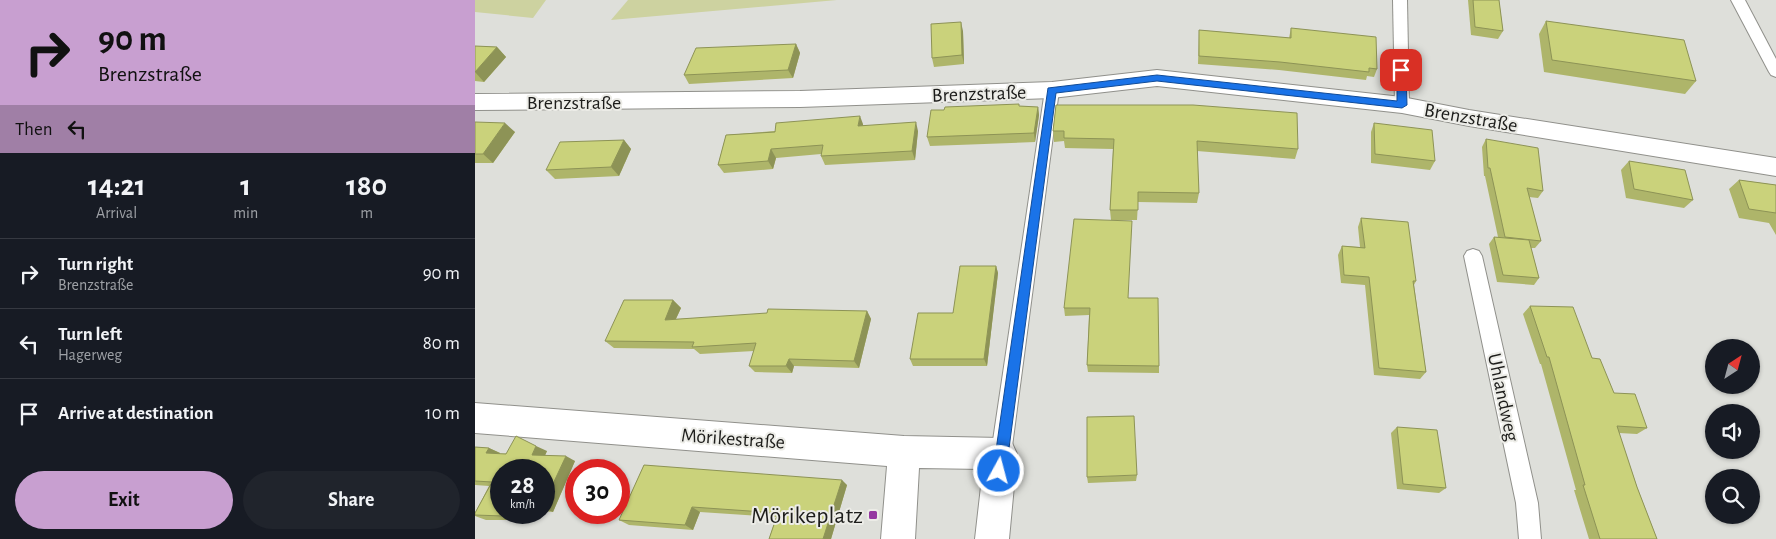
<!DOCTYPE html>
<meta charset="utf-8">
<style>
body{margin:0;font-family:"Alegreya Sans",sans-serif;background:#20242c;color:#f1f3f6;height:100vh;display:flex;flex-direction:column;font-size:19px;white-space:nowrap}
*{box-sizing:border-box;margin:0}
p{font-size:16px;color:#9ea1a6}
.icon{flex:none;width:28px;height:28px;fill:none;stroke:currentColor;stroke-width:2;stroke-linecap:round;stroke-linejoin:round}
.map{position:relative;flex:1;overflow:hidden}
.drawer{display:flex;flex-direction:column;background:#171b24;width:475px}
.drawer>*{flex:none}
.guide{background:#c89fd0;color:#111;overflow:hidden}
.needle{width:32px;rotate:36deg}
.tools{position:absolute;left:1230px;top:339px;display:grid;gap:10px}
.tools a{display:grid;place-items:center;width:55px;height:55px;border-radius:50%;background:#171b24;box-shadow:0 1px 4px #0004;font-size:25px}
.speed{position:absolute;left:15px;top:459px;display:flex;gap:10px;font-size:25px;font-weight:700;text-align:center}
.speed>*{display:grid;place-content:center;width:65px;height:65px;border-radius:50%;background:#171b24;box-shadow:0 1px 4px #0004;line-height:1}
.speed small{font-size:12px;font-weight:400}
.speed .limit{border:8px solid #d22;background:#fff;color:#111}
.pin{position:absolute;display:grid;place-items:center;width:42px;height:42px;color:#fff;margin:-21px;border-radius:10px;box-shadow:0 2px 8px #0006}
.me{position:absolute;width:55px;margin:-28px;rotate:7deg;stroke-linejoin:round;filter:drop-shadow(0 0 4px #0008)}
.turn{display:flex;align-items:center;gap:18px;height:105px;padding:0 15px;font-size:22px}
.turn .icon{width:65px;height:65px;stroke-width:2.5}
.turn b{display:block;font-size:35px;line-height:42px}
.then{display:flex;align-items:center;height:48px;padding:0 15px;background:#0003;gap:10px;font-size:19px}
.eta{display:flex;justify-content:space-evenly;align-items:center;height:85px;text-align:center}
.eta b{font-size:30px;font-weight:600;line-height:35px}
.cta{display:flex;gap:10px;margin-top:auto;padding:10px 15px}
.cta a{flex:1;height:58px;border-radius:30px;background:#c89fd0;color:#111;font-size:20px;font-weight:600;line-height:58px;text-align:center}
.cta a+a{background:#20242c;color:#f1f3f6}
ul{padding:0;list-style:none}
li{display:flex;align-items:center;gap:15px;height:70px;padding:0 15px;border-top:1px solid #363941}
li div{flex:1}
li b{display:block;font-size:19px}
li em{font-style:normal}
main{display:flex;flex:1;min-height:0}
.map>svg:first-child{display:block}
.green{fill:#cdd2a0}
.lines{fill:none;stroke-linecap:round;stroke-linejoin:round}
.lane-casing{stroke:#90908b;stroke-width:2}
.street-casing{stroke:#90908b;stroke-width:2}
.lane{fill:#fff;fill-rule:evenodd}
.street{fill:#fff;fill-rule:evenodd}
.wall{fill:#aeb56a}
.shaded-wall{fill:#8d9356}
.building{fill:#cad27b;stroke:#8d9356}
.route{fill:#1a73e8;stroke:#114b97}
.poi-dot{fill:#9538a1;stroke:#ecece7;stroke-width:2}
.labels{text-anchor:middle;stroke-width:4;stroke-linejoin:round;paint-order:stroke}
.street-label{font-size:20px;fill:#1d1d1b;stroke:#ecece7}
.near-poi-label{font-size:24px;fill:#1d1d1b;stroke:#ecece7;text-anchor:end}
</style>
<main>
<section class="drawer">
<div class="guide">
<div class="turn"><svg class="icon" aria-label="right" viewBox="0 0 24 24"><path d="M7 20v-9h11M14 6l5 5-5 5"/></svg><div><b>90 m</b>Brenzstraße</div></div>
<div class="then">Then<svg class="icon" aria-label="left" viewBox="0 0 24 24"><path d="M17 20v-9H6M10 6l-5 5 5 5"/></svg></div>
</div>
<div class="eta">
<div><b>14:21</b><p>Arrival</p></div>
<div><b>1</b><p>min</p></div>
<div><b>180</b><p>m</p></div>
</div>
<ul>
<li><svg class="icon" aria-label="right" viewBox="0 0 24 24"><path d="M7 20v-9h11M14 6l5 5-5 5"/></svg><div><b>Turn right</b><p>Brenzstraße</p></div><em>90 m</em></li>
<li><svg class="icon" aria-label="left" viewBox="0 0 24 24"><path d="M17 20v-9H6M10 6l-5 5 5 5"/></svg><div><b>Turn left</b><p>Hagerweg</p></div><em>80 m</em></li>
<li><svg class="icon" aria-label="arrive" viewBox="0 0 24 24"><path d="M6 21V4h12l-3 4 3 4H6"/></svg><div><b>Arrive at destination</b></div><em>10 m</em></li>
</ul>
<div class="cta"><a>Exit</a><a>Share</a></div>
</section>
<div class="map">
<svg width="1301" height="539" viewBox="0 0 1301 539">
<rect width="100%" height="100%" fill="#dedfda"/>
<g class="green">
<path d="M0,0H71L58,18L0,12Z"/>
<path d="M153,0H362L136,20Z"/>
</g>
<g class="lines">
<defs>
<g id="lane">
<path d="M918,0H932L934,105L932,109L927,110L922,109L920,105Z"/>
<path d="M1256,0H1270L1301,59V77L1296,75L1294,72Z"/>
<path d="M577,85L582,86L584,90L536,454L533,461L526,464L519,461L516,454L570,90L572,86Z"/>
<path d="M998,249L1004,251L1007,256L1063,503L1066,539H1044L1041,503L989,256L992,251Z"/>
</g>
<g id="street">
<path d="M682,70L927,97L994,110L1301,158V176L994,126L927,113L682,86L577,98L325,107L0,110V94L325,91L577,82Z"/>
<path d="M0,403L429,436L526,438L537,443L542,454L534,539H500L508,469L444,468L440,539H406L412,466L0,433Z"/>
</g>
</defs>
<use href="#lane" class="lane-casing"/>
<use href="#street" class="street-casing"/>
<use href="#lane" class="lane"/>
<use href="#street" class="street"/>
</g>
<g class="wall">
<path d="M993,0H1024L1028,31L1023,39L996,35Z"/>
<path d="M1071,21L1221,81L1210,94L1069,72L1064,34Z"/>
<path d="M816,28L902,69L899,77L892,76L891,80L804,70L723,64L724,30L814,38Z"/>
<path d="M488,31L489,64L459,67L457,58Z"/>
<path d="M321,44L325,53L318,78L214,84L209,75Z"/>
<path d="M0,46L22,47L31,57L9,82L0,81Z"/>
<path d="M581,105L823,149L820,159L722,151L724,193L722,203L663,202L662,220H636L635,210L638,149L590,148L589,141L579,142L578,131Z"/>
<path d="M544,106L563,107L564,115L560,142L455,146L452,137Z"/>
<path d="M0,122L40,132L18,163H0Z"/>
<path d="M899,123L960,161L955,170L896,163V132Z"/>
<path d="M388,124V125L443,131L440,160L350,165L346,156V154L301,158L298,169L249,173L243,165L251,135Z"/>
<path d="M1011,139L1068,191L1063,198L1054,197L1066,241L1060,248H1056L1064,278L1059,285L1022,282L1014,244L1019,237H1023L1010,176H1009L1007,147Z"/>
<path d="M149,140L156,149L144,176L80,179L71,170Z"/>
<path d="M1154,161L1218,200L1209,208L1151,198L1146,170Z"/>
<path d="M1264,180L1301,185V235L1294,223L1264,218L1254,189Z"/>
<path d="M886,218L941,281L939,285L951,372L945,379L899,375L890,285L866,283L863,255L867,246L885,247L883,227Z"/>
<path d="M521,266L523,273L512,366H438L435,359Z"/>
<path d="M653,298L684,366V373L613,372L612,365L614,315L590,316L589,308Z"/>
<path d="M198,300L206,308L201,319L392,311L396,319L384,368L319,366L317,373L280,372L274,366L279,351L225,354L219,349L139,348L130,341Z"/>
<path d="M1055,306L1117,358L1139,393L1172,428L1162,434L1144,433L1162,487L1182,539H1114L1099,490H1101L1066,364H1065L1048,314Z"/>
<path d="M922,427L971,488L964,493L922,489L916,433Z"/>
<path d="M0,447L14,448L25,453V454L72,451L70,455L100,461L78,512L69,511V470L26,512L39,520H11L0,516V513L14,486L0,485Z"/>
<path d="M169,465L372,485L356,539H294L301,517L225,512L218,530L154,525L144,520Z"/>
<path d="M662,475L661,481L613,483L612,477Z"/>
</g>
<g class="shaded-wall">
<path d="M486,22L488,31L489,64L487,55Z"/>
<path d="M321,44L325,53L318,78L313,70Z"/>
<path d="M22,47L31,57L9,82L0,72Z"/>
<path d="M563,107L564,115L560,142L559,133Z"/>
<path d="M385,116L388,124L387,134L383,126Z"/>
<path d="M441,122L443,131L440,160L437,151Z"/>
<path d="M30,123L40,132L18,163L8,154Z"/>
<path d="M149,140L156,149L144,176L136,167Z"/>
<path d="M296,149L301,158L298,169L293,161Z"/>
<path d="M521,266L523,273L512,366L509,359Z"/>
<path d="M198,300L206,308L197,327L190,320Z"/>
<path d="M392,311L396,319L384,368L379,361Z"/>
<path d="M314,359L319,366L317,373L311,366Z"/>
<path d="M61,446L72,451L68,460L57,455Z"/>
<path d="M14,448L25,453L22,459L11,453Z"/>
<path d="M91,456L100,461L78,512L69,508V503Z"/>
<path d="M367,480L372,485L356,539H348Z"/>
<path d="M217,507L225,512L218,530L210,525Z"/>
<path d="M29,512H43L39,520L28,516Z"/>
</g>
<g class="building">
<path d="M998,0H1024L1028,31L1000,27Z"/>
<path d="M1071,21L1209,40L1221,81L1077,60Z"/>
<path d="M486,22L487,55L457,58L456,24Z"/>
<path d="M816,28L901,37L902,69L894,68V72L805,62L724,56V30L816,38Z"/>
<path d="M321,44L313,70L209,75L221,48Z"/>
<path d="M0,46L22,47L0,72Z"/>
<path d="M544,104V106L563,107L559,133L452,137L456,110H469L470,107Z"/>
<path d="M581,105H718L822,113L823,149L722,141L724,193L663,192V210H635L639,139L589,138V131H578Z"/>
<path d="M385,116L383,126L441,122L437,151L346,156L348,145L296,149L293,161L243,165L251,135L300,132L301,123Z"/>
<path d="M0,122L30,123L8,154H0Z"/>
<path d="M899,123L957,130L960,161L900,154Z"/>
<path d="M1011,139L1063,148L1068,191L1052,188L1066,241L1030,237L1015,168H1013Z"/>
<path d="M149,140L136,167L71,170L85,142Z"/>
<path d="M1154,161L1210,170L1218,200L1159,189Z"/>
<path d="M1264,180L1301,185V213L1274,209Z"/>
<path d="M886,218L933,222L941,281H938L951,372L904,368L894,277L869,275L867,246L890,248Z"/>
<path d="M599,219L657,221L653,298H683L684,366L612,365L615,308H589Z"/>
<path d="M1019,237L1054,240L1064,278L1028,275Z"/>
<path d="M485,266H521L509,359H435L443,313H478Z"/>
<path d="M149,300H198L190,320L292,313L293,309L392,311L379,361L314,359L311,366H274L281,343L217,347L219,342L130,341Z"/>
<path d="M1055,306L1098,307L1117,358L1125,359L1139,393L1160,394L1172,428L1142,426L1162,487L1182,539H1125L1108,485H1110L1074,357H1072Z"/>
<path d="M659,416L662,475L612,477V417Z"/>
<path d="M922,427L962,430L971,488L928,484Z"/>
<path d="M41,436L61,446L57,455L91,456L69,503V470H26V512H29L28,516L0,515V513L17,482L0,481V447L14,448L11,453L31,454Z"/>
<path d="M169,465L367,480L348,539H294L303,513L217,507L210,525L144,520Z"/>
</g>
<path class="route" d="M926,67L931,70L932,105L927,108L682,81L581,93L531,471L529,475L524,477L520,475L518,471L573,88L682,75L922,101V70Z"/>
<rect class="poi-dot" x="393" y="510" width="10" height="10" rx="2.5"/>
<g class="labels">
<g class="street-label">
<text transform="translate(504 93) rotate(-2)" y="7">Brenzstraße</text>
<text x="99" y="109">Brenzstraße</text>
<text transform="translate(996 117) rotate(10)" y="7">Brenzstraße</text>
<text transform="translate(1029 397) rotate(78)" y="7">Uhlandweg</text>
<text transform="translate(258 438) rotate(4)" y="7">Mörikestraße</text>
</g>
<g class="near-poi-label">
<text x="388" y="523">Mörikeplatz</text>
</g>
</g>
</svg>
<div class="tools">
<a><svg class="needle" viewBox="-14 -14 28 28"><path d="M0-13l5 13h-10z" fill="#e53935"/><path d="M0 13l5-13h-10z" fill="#9ea1a6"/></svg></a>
<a><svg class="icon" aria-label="sound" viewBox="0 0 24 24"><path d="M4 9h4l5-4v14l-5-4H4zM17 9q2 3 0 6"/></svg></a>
<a><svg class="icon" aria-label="search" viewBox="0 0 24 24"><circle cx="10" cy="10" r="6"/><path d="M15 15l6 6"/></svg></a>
</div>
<div class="speed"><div>28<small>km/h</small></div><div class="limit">30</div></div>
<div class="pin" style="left:926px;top:70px;background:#d93025"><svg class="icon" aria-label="arrive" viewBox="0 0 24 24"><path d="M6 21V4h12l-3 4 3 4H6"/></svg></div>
<svg class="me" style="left:524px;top:471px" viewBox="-20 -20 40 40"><circle r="17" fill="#1a73e8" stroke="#fff" stroke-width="3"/><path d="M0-11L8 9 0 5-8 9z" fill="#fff"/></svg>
</div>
</main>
